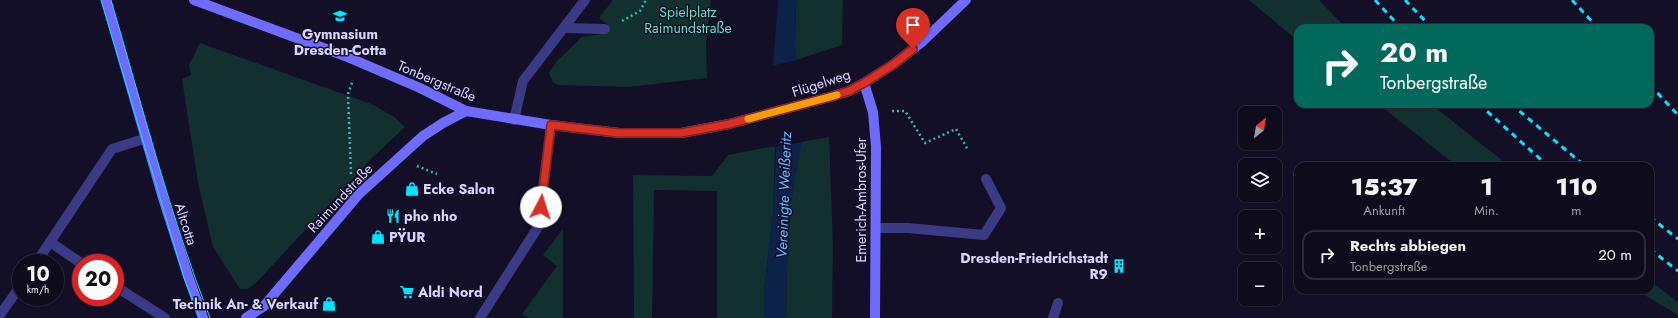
<!DOCTYPE html>
<html lang="de">
<meta charset="utf-8">
<style>
body{margin:0;font-family:Jost,sans-serif;background:#171425;color:#f1f3f6;height:100vh;display:flex;flex-direction:column;font-size:15px;white-space:nowrap}
*{box-sizing:border-box;margin:0}
p{font-size:13px;color:#9b9ba3}
.icon{flex:none;width:22px;height:22px;fill:none;stroke:currentColor;stroke-width:2;stroke-linecap:round;stroke-linejoin:round}
.map{position:relative;flex:1;overflow:hidden}
.drawer{position:absolute;left:1294px;top:162px;width:360px;height:132px;display:flex;flex-direction:column;background:#0e0b1c;border-radius:12px;box-shadow:0 1px 3px #0004,0 0 0 1px #2e2b3b}
.drawer>*{flex:none}
.banner{position:absolute;left:1294px;top:24px;width:360px;height:84px;border-radius:12px;box-shadow:0 1px 3px #0004,0 0 0 1px #2e2b3b;background:#00695c;color:#fff;overflow:hidden}
.needle{width:26px;rotate:30deg}
.controls{position:absolute;left:1238px;top:106px;display:grid;gap:8px}
.controls a{display:grid;place-items:center;width:44px;height:44px;border-radius:8px;background:#0e0b1c;box-shadow:0 1px 3px #0004,0 0 0 1px #2e2b3b;font-size:20px}
.speed{position:absolute;left:12px;top:254px;display:flex;gap:8px;font-size:20px;font-weight:700;text-align:center}
.speed>*{display:grid;place-content:center;width:52px;height:52px;border-radius:50%;background:#0e0b1c;box-shadow:0 1px 3px #0004,0 0 0 1px #2e2b3b;line-height:1}
.speed small{font-size:10px;font-weight:400}
.speed .limit{border:6px solid #d22;background:#fff;color:#111}
.pin{position:absolute;display:grid;place-items:center;width:34px;height:34px;color:#fff;margin:-41px -17px;border-radius:50% 50% 50% 0;rotate:-45deg;box-shadow:0 0 4px #0007}
.pin .icon{rotate:45deg}
.me{position:absolute;width:44px;margin:-22px;rotate:5deg;stroke-linejoin:round;filter:drop-shadow(0 0 3px #0008)}
.turn{display:flex;align-items:center;gap:14px;height:84px;padding:0 20px;font-size:18px}
.turn .icon{width:52px;height:52px;stroke-width:2.5}
.turn b{display:block;font-size:28px;line-height:34px}
.eta{display:flex;justify-content:space-evenly;align-items:center;height:68px;text-align:center}
.eta b{font-size:24px;font-weight:800;line-height:28px}
ul{padding:0;list-style:none}
li{display:flex;align-items:center;gap:12px;height:50px;margin:0 8px 6px;padding:0 12px;border:2px solid #2e2b3b;border-radius:12px}
li div{flex:1}
li b{display:block;font-size:15px}
li em{font-style:normal}
.map>svg:first-child{display:block}
.green{fill:#12302f}
.water{fill:#0c2248}
.pier{fill:#130f26}
.lines{fill:none;stroke-linecap:round;stroke-linejoin:round}
.path{stroke:#2fb8b0;stroke-width:2.5;stroke-dasharray:2 3;stroke-linecap:butt}
.lane{stroke:#3d3a85;stroke-width:10}
.street{stroke:#3d3a85;stroke-width:10}
.secondary{stroke:#6f6bff;stroke-width:10}
.tram{stroke:#00e5ff;stroke-width:1}
.rail{stroke:#00e5ff;stroke-width:3;stroke-dasharray:6 5;stroke-linecap:butt}
.route-casing{stroke:#8d1f18;stroke-width:10}
.route{stroke:#d93025;stroke-width:7}
.slow{stroke:#f59e0b;stroke-width:7}
.labels{text-anchor:middle;stroke-width:3;stroke-linejoin:round;paint-order:stroke}
.park-label{font-size:14px;fill:#5fe0c0;stroke:#130f26}
.poi-label{font-size:14px;font-weight:bold;fill:#d9d4ff;stroke:#130f26;text-anchor:start}
.street-label{font-size:14px;fill:#d9d4ff;stroke:#130f26}
.water-label{font-size:15px;font-style:italic;fill:#62b6ff;stroke:#130f26}
</style>
<div class="map">
<svg width="1678" height="318" viewBox="0 0 1678 318">
<rect width="100%" height="100%" fill="#130f26"/>
<g class="green">
<path d="M613,0H711L706,43L707,78L629,87L558,85L553,82L549,73L557,61L582,37L601,34L608,25L599,18Z"/>
<path d="M796,0H843L842,45L796,60L795,45Z"/>
<path d="M1249,0H1319L1346,28H1298V41Z"/>
<path d="M200,43L374,105L394,117L405,127L372,158L255,284L247,289H240L213,247L198,183L182,79L191,75L189,65Z"/>
<path d="M1378,104H1431L1509,166H1457Z"/>
<path d="M829,137L833,246L832,318H786L788,220L801,142Z"/>
<path d="M775,146L773,214L764,292V318H717V191L654,190L652,318H634L633,175L712,176L728,155Z"/>
<path d="M563,229V318H528L522,314L557,266L543,255Z"/>
<path d="M1650,281L1678,302V315L1636,290H1650Z"/>
</g>
<path class="water" d="M778,0H796L795,45L803,134L788,220L786,318H764V292L773,214L777,121L773,66Z"/>
<path class="pier" d="M798,60L805,134L803,142L773,147L775,121L771,66Z"/>
<g class="lines">
<g class="path">
<path d="M622,21L640,11L646,0"/>
<path d="M892,111H905L925,143L956,129L968,150"/>
<path d="M417,166L437,174"/>
<path d="M351,174L348,94L353,80"/>
</g>
<g class="lane">
<path d="M564,28L605,29"/>
<path d="M514,120L523,81L585,0"/>
<path d="M877,228H908L984,235L1001,208L986,179"/>
<path d="M480,318L538,227L551,125"/>
<path d="M1053,318L1058,303"/>
</g>
<g class="street">
<path d="M50,242L81,263"/>
<path d="M36,263L112,149L147,138"/>
<path d="M115,286L165,318"/>
<path d="M0,315L21,285"/>
</g>
<g class="secondary">
<path d="M106,0L163,198L188,276L203,318"/>
<path d="M194,0L345,56L420,88L466,111L551,125L619,133H681L729,124L830,97L849,91L864,83L894,64L923,41L966,0"/>
<path d="M864,83L873,112L876,147L875,318"/>
<path d="M246,318L264,306L359,194L423,136L443,123L466,111"/>
</g>
<g class="tram">
<path d="M101,0L184,278L200,318"/>
<path d="M111,0C142,106 170,215 210,318"/>
</g>
<g class="rail">
<path d="M1375,0L1401,28"/>
<path d="M1405,0L1432,28"/>
<path d="M1572,0L1598,28"/>
<path d="M1650,85L1678,115"/>
<path d="M1479,104L1548,166"/>
<path d="M1511,104L1585,166"/>
<path d="M1650,217L1678,239"/>
<path d="M1650,249L1678,271"/>
</g>
</g>
<g class="lines">
<defs>
<path id="route" d="M541,207L551,125L619,133H681L729,124L830,97L849,91L864,83L894,64L913,49"/>
</defs>
<use href="#route" class="route-casing"/>
<use href="#route" class="route"/>
<path class="slow" d="M748,119L837,95"/>
</g>
<defs>
<symbol id="school-bare" viewBox="-9 -9 18 18"><path d="M0-5L7-2L0 1L-7-2ZM-4 1L0 2.5L4 1V4Q0 6-4 4Z" fill="#00e5ff" stroke="#130f26" stroke-width="2.5" paint-order="stroke"/></symbol>
<symbol id="shop-bare" viewBox="-9 -9 18 18"><path d="M-5-2.5h2.3a2.7 3.5 0 0 1 5.4 0H5L5.5 6h-11ZM-1.5-2.5h3a1.5 2.3 0 0 0-3 0Z" fill="#00e5ff" stroke="#130f26" stroke-width="2.5" paint-order="stroke"/></symbol>
<symbol id="restaurant-bare" viewBox="-9 -9 18 18"><path d="M-5-6h1v4h1v-4h1v4h1v-4h1v5L-1.5 .5V6h-2V.5L-5-1ZM5-6V6H3V1.5H1.5Q1.5-4 5-6Z" fill="#00e5ff" stroke="#130f26" stroke-width="2.5" paint-order="stroke"/></symbol>
<symbol id="building-bare" viewBox="-9 -9 18 18"><path d="M-4-6H4V6H1V3H-1V6H-4ZM-2.5-4.3h1.7v1.8h-1.7ZM.8-4.3h1.7v1.8H.8ZM-2.5-1h1.7V.8h-1.7ZM.8-1h1.7V.8H.8Z" fill="#00e5ff" stroke="#130f26" stroke-width="2.5" paint-order="stroke"/></symbol>
<symbol id="supermarket-bare" viewBox="-9 -9 18 18"><path d="M-6-5.5h2.5l.6 2H6L4.5 2H-2.5L-4.4-4H-6ZM-1.5 3.2a1.3 1.3 0 1 0 .1 0ZM3 3.2a1.3 1.3 0 1 0 .1 0Z" fill="#00e5ff" stroke="#130f26" stroke-width="2.5" paint-order="stroke"/></symbol>
</defs>
<g fill-rule="evenodd">
<use href="#school-bare" x="330" y="6" width="20" height="20"/>
<use href="#shop-bare" x="402" y="179" width="20" height="20"/>
<use href="#restaurant-bare" x="383" y="206" width="20" height="20"/>
<use href="#shop-bare" x="368" y="227" width="20" height="20"/>
<use href="#building-bare" x="1109" y="256" width="20" height="20"/>
<use href="#supermarket-bare" x="397" y="282" width="20" height="20"/>
<use href="#shop-bare" x="319" y="294" width="20" height="20"/>
</g>
<g class="labels">
<g class="park-label">
<text x="688" y="17">Spielplatz<tspan x="688" dy="16">Raimundstraße</tspan></text>
</g>
<g class="poi-label">
<text x="340" y="39" text-anchor="middle">Gymnasium<tspan x="340" dy="16">Dresden-Cotta</tspan></text>
<text x="423" y="194">Ecke Salon</text>
<text x="404" y="221">pho nho</text>
<text x="389" y="242">PŸUR</text>
<text x="1108" y="263" text-anchor="end">Dresden-Friedrichstadt<tspan x="1108" dy="16">R9</tspan></text>
<text x="418" y="297">Aldi Nord</text>
<text x="318" y="309" text-anchor="end">Technik An- &amp; Verkauf</text>
</g>
<g class="street-label">
<text transform="translate(437 81) rotate(23)" y="5">Tonbergstraße</text>
<text transform="translate(821 83) rotate(-18)" y="5">Flügelweg</text>
<text transform="translate(340 198) rotate(-47)" y="5">Raimundstraße</text>
<text transform="translate(861 200) rotate(-90)" y="5">Emerich-Ambros-Ufer</text>
<text transform="translate(186 224) rotate(72)" y="5">Altcotta</text>
</g>
<g class="water-label">
<text transform="translate(784 195) rotate(-88)" y="5">Vereinigte Weißeritz</text>
</g>
</g>
</svg>
<div class="controls">
<a><svg class="needle" viewBox="-14 -14 28 28"><path d="M0-13l5 13h-10z" fill="#e53935"/><path d="M0 13l5-13h-10z" fill="#9b9ba3"/></svg></a>
<a><svg class="icon" aria-label="layers" viewBox="0 0 24 24"><path d="M12 4l9 5-9 5-9-5zM3 14l9 5 9-5"/></svg></a>
<a>+</a>
<a>−</a>
</div>
<div class="speed"><div>10<small>km/h</small></div><div class="limit">20</div></div>
<div class="pin" style="left:913px;top:49px;background:#d93025"><svg class="icon" aria-label="arrive" viewBox="0 0 24 24"><path d="M6 21V4h12l-3 4 3 4H6"/></svg></div>
<svg class="me" style="left:541px;top:207px" viewBox="-20 -20 40 40"><circle r="19" fill="#fff"/><path d="M0-13L10 11 0 6-10 11z" fill="#d93025"/></svg>
<div class="banner">
<div class="turn"><svg class="icon" aria-label="right" viewBox="0 0 24 24"><path d="M7 20v-9h11M14 6l5 5-5 5"/></svg><div><b>20 m</b>Tonbergstraße</div></div>
</div>
<section class="drawer">
<div class="eta">
<div><b>15:37</b><p>Ankunft</p></div>
<div><b>1</b><p>Min.</p></div>
<div><b>110</b><p>m</p></div>
</div>
<ul>
<li><svg class="icon" aria-label="right" viewBox="0 0 24 24"><path d="M7 20v-9h11M14 6l5 5-5 5"/></svg><div><b>Rechts abbiegen</b><p>Tonbergstraße</p></div><em>20 m</em></li>
</ul>
</section>
</div>
